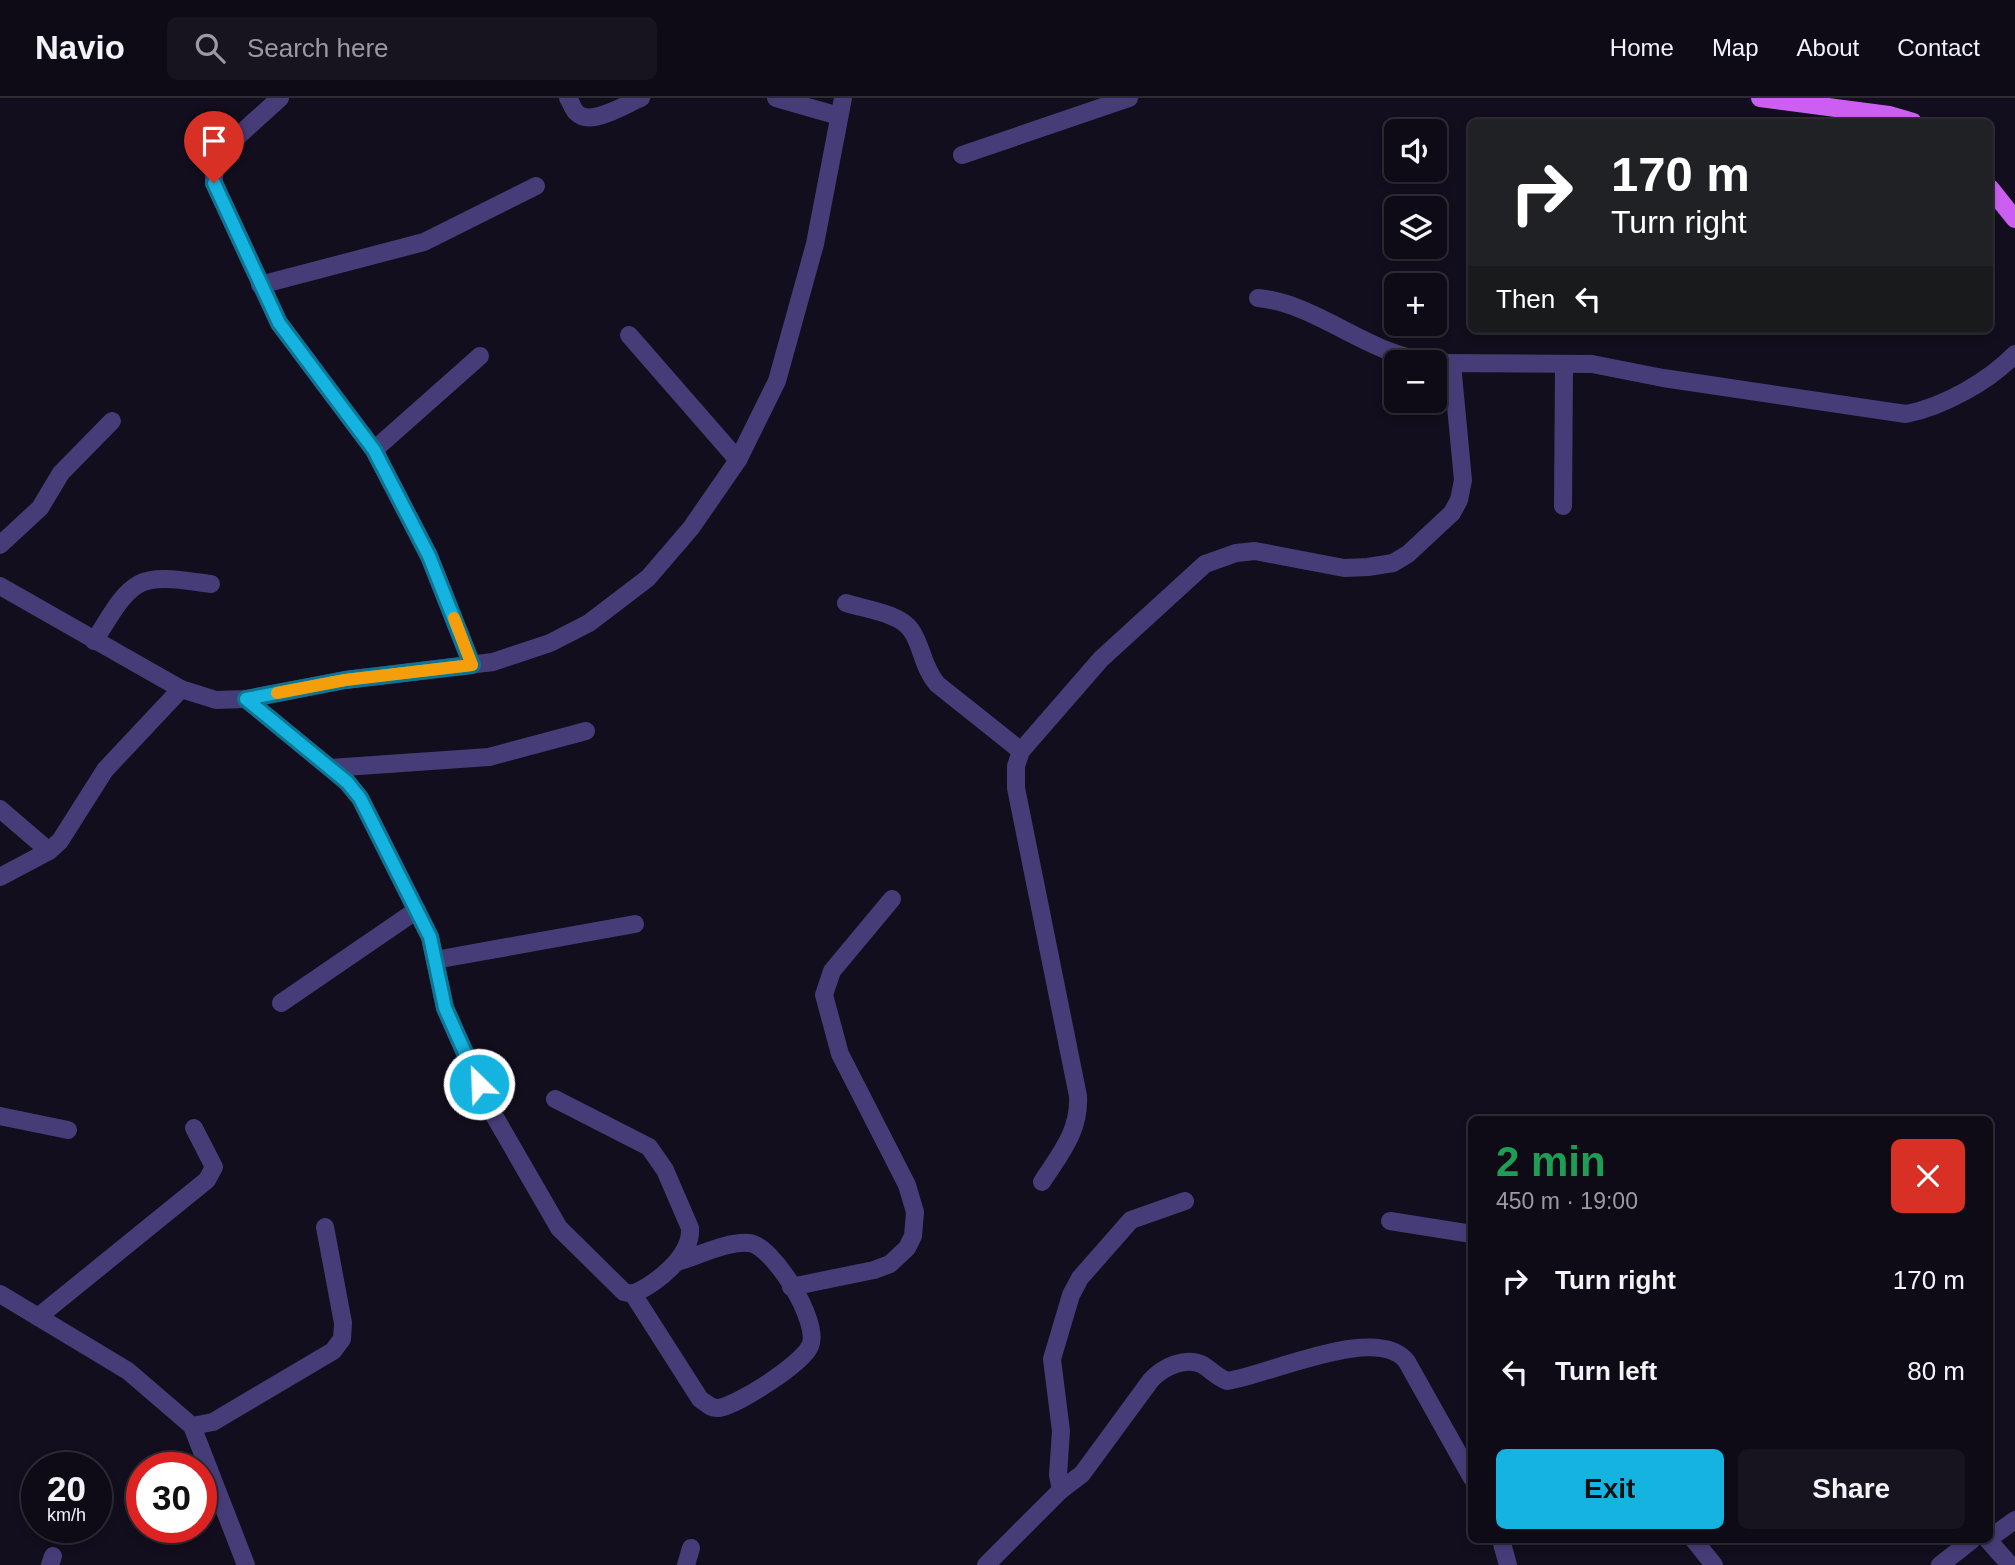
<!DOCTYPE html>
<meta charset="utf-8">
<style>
body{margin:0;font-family:Helvetica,sans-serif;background:#17131f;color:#f1f3f6;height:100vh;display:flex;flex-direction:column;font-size:26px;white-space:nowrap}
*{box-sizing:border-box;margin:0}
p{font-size:23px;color:#9b9aa1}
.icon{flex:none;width:38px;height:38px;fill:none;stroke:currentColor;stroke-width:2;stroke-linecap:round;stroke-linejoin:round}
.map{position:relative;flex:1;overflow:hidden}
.drawer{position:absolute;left:1468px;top:1018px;width:525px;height:427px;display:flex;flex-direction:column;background:#0e0a16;border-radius:10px;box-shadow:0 4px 10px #0003,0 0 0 2px #2e2b35}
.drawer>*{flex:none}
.banner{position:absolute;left:1468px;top:21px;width:525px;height:214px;border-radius:10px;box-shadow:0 4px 10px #0003,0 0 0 2px #2e2b35;background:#202124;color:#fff;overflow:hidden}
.fabs{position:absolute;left:1384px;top:21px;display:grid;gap:14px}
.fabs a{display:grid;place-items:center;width:63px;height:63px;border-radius:10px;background:#0e0a16;box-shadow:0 4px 10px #0003,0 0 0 2px #2e2b35;font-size:35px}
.speed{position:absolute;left:21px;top:1354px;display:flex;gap:14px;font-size:35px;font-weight:700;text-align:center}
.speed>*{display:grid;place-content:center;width:91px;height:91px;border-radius:50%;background:#0e0a16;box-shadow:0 4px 10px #0003,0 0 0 2px #2e2b35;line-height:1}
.speed small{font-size:18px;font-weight:400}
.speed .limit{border:10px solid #d22;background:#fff;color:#111}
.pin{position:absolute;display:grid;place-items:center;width:60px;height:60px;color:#fff;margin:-72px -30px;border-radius:50% 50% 50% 0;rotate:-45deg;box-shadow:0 0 7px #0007}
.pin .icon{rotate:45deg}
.me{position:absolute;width:77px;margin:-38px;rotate:336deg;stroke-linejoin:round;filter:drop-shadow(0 0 5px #0008)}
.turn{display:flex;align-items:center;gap:24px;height:147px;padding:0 28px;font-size:32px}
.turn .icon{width:91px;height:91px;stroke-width:2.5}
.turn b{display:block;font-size:49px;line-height:60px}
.then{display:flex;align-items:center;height:66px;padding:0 28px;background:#0003;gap:14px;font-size:26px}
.round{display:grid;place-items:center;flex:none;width:74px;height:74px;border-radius:10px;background:#17131f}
.headline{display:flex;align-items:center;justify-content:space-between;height:119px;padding:0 28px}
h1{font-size:42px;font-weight:600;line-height:52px;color:#1e9e55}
.action{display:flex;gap:14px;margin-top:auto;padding:14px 28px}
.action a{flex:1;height:80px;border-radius:10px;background:#14b3e0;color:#111;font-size:28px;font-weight:600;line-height:80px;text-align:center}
.action a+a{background:#17131f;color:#f1f3f6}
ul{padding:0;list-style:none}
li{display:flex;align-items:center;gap:21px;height:91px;padding:0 28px}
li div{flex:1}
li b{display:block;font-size:26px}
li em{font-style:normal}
header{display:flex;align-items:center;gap:42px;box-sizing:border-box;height:98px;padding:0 35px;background:#0e0a16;border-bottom:2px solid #2e2b35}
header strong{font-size:33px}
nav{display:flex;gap:38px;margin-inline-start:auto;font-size:24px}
.search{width:490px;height:63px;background:#17131f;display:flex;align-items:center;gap:18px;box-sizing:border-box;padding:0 24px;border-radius:10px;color:#9b9aa1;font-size:26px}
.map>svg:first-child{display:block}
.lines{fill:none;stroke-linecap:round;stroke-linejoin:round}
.minor{stroke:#463d78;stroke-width:18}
.major{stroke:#cc5ff1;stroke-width:18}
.route-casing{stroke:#0d7492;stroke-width:18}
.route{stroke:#14b3e0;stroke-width:12}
.slow{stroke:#f59e0b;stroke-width:12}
</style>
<header>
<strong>Navio</strong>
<div class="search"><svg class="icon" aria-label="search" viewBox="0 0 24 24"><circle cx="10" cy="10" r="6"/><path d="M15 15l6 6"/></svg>Search here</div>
<nav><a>Home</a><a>Map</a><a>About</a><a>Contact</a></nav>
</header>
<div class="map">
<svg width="2015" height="1467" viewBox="0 0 2015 1467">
<rect width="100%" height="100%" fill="#120e1d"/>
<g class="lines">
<g class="minor">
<path d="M280,0L226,49L214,68V85L279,225L374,352L429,458L472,567"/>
<path d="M568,0C571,4 573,12 577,15C591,29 626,6 641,0"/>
<path d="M776,0L839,18"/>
<path d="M962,57L1129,0"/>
<path d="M260,187L424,144L536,88"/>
<path d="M1258,200C1319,206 1365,256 1431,264"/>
<path d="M629,237L738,362"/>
<path d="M1435,265L1592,266L1663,280L1906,316C1943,309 1989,283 2015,256"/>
<path d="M374,352L480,258"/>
<path d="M1563,408L1564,266"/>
<path d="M0,447L40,410L61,375L112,323"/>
<path d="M0,488L181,591L216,602L246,601L345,582L493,564L550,545L589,525L648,480L691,430L738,362L777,283L815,146L843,0"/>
<path d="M846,505C864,511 900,515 911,532C922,547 922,568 937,586L1021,653"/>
<path d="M94,543C106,526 120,496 139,486C158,476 191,484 211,486"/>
<path d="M246,601L347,684L360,700L430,839L445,910L488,1007L559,1130L624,1194L633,1196C657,1185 692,1158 690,1130L665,1072L649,1049L555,1001"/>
<path d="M330,670L489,659L586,633"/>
<path d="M0,711L49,753"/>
<path d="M0,779L49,753L60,743L105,672L181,591"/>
<path d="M435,862L635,826"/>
<path d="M281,905L417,812"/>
<path d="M0,1018L68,1032"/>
<path d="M1042,1084C1060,1056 1080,1033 1078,998L1016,690V668L1021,653L1101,561L1205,466L1236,455L1255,453L1344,470L1368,469L1393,465L1408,456L1452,415L1459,402L1463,382L1452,266"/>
<path d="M1390,1123L1472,1136"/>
<path d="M791,1189L874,1172L890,1166L907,1150L913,1138L915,1114L907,1087L840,956L824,897L832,873L892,801"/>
<path d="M0,1196L128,1273L192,1328L213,1324L333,1253L342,1241L343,1225L325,1129"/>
<path d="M633,1196L700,1301C706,1305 711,1311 719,1310C738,1307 802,1266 810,1248C821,1225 773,1147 749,1145C727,1143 698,1158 677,1164"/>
<path d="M38,1219L207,1082L214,1069L194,1030"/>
<path d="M192,1328L246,1467"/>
<path d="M1061,1392L1058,1377L1061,1333L1052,1261L1071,1197L1080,1180L1131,1122L1185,1103"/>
<path d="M1990,1440L2015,1422"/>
<path d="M1501,1442L1508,1467"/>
<path d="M1694,1442L1714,1467"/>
<path d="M1988,1442L2010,1467"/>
<path d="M50,1467L53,1458"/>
<path d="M686,1467L691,1450"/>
<path d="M986,1467L1061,1392L1082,1376L1151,1282C1163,1269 1186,1258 1203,1267C1212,1273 1217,1279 1227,1283C1266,1278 1379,1224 1407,1264L1472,1380"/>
<path d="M1940,1467L1972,1442"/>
</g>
<g class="major">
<path d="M1760,0L1889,17L1913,24"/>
<path d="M1990,90L2015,121"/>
</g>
</g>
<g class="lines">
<defs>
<path id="route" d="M214,85L279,225L374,352L429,458L472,567L345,582L246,601L347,684L360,700L430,839L445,910L479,986"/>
</defs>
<use href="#route" class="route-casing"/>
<use href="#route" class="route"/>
<path class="slow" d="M277,595L345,582L472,567L454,520"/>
</g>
</svg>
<div class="fabs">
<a><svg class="icon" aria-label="sound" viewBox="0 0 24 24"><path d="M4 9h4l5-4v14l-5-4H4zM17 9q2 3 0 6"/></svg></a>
<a><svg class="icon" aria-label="layers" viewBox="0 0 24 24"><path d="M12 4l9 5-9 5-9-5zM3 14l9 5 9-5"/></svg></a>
<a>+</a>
<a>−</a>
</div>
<div class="speed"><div>20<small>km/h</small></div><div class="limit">30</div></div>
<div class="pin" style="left:214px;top:85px;background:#d93025"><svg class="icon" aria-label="arrive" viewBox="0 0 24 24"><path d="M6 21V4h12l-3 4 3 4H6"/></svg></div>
<svg class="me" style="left:479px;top:986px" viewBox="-20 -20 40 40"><circle r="17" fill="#14b3e0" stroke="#fff" stroke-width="3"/><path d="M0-11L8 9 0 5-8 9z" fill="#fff"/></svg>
<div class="banner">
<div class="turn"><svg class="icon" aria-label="right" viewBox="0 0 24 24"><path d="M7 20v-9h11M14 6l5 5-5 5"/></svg><div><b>170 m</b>Turn right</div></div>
<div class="then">Then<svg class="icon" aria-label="left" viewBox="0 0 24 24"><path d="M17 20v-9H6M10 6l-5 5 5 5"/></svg></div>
</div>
<section class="drawer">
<div class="headline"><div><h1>2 min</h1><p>450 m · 19:00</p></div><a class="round" style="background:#d93025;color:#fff"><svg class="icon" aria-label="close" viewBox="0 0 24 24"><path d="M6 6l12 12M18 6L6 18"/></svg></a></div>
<ul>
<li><svg class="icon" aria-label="right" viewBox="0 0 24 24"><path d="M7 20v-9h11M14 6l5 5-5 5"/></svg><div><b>Turn right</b></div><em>170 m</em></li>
<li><svg class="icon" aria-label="left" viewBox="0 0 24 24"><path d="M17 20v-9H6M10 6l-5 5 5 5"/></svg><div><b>Turn left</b></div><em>80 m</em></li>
</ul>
<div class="action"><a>Exit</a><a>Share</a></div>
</section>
</div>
